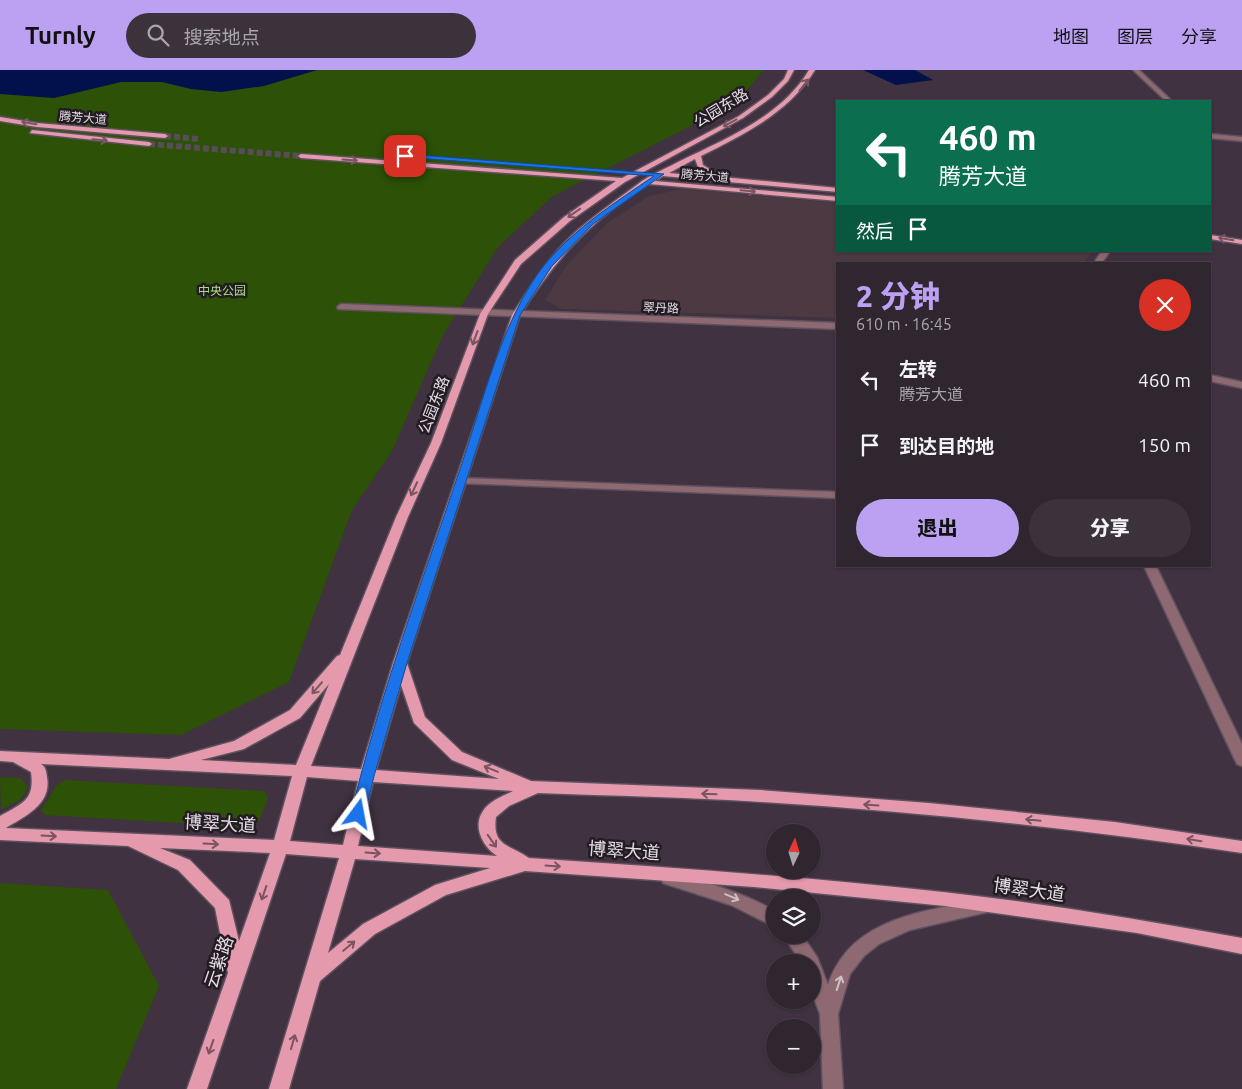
<!DOCTYPE html>
<html lang="zh">
<meta charset="utf-8">
<style>
body{margin:0;font-family:Ubuntu,"Noto Sans SC",sans-serif;background:#3c323c;color:#f1f3f6;height:100vh;display:flex;flex-direction:column;font-size:19px;white-space:nowrap}
*{box-sizing:border-box;margin:0}
p{font-size:16px;color:#a8a5ab}
.icon{flex:none;width:28px;height:28px;fill:none;stroke:currentColor;stroke-width:2;stroke-linecap:round;stroke-linejoin:round}
.map{position:relative;flex:1;overflow:hidden}
.details{position:absolute;left:836px;top:192px;width:375px;height:305px;display:flex;flex-direction:column;background:#302630;border-radius:0px;box-shadow:0 1px 4px #0004,0 0 0 1px #4b434c}
.details>*{flex:none}
.guide{position:absolute;left:836px;top:30px;width:375px;height:152px;border-radius:0px;box-shadow:0 1px 4px #0004,0 0 0 1px #4b434c;background:#0b6e4f;color:#fff;overflow:hidden}
.needle{width:32px;rotate:4deg}
.buttons{position:absolute;left:766px;top:754px;display:grid;gap:10px}
.buttons a{display:grid;place-items:center;width:55px;height:55px;border-radius:50%;background:#302630;box-shadow:0 1px 4px #0004,0 0 0 1px #4b434c;font-size:25px}
.pin{position:absolute;display:grid;place-items:center;width:42px;height:42px;color:#fff;margin:-21px;border-radius:10px;box-shadow:0 2px 8px #0006}
.me{position:absolute;width:55px;margin:-28px;rotate:13deg;stroke-linejoin:round;filter:drop-shadow(0 0 4px #0008)}
.turn{display:flex;align-items:center;gap:18px;height:105px;padding:0 20px;font-size:22px}
.turn .icon{width:65px;height:65px;stroke-width:2.5}
.turn b{display:block;font-size:35px;line-height:42px}
.then{display:flex;align-items:center;height:48px;padding:0 20px;background:#0003;gap:10px;font-size:19px}
.round{display:grid;place-items:center;flex:none;width:52px;height:52px;border-radius:26px;background:#3c323c}
.overview{display:flex;align-items:center;justify-content:space-between;height:85px;padding:0 20px}
h1{font-size:30px;font-weight:800;line-height:38px;color:#bca0f2}
.action{display:flex;gap:10px;margin-top:auto;padding:10px 20px}
.action a{flex:1;height:58px;border-radius:30px;background:#bca0f2;color:#111;font-size:20px;font-weight:800;line-height:58px;text-align:center}
.action a+a{background:#3c323c;color:#f1f3f6}
ul{padding:0;list-style:none}
li{display:flex;align-items:center;gap:15px;height:65px;padding:0 20px}
li div{flex:1}
li b{display:block;font-size:19px}
li em{font-style:normal}
header{display:flex;align-items:center;gap:30px;box-sizing:border-box;height:70px;padding:0 25px;background:#bca0f2;color:#111}
header strong{font-size:24px}
nav{display:flex;gap:28px;margin-inline-start:auto;font-size:18px}
.search{width:350px;height:45px;background:#3c323c;display:flex;align-items:center;gap:12px;box-sizing:border-box;padding:0 18px;border-radius:28px;color:#a8a5ab;font-size:19px}
.map>svg:first-child{display:block}
.commercial{fill:#4c3941}
.green{fill:#2c5107}
.water{fill:#02114b}
.lines{fill:none;stroke-linecap:round;stroke-linejoin:round}
.major-tunnel{stroke:#594c59;stroke-width:6;stroke-dasharray:6 3;stroke-linecap:butt}
.minor-casing{stroke:#5e515e;stroke-width:3}
.major-casing{stroke:#5e515e;stroke-width:3}
.minor{fill:#8e6972;fill-rule:evenodd}
.major{fill:#e499ac;fill-rule:evenodd}
.oneway{stroke:#7a5461}
.oneway2{stroke:#cfbfc8}
.route{fill:#1a73e8;stroke:#114b97}
.labels{text-anchor:middle;stroke-width:5;stroke-linejoin:round;paint-order:stroke}
.far-street-label{font-size:12px;fill:#e5dce5;stroke:#231c23}
.far-park-label{font-size:12px;fill:#a5de7e;stroke:#231c23}
.street-label{font-size:15px;fill:#e5dce5;stroke:#231c23}
.near-street-label{font-size:18px;fill:#e5dce5;stroke:#231c23}
</style>
<header>
<strong>Turnly</strong>
<div class="search"><svg class="icon" aria-label="search" viewBox="0 0 24 24"><circle cx="10" cy="10" r="6"/><path d="M15 15l6 6"/></svg>搜索地点</div>
<nav><a>地图</a><a>图层</a><a>分享</a></nav>
</header>
<div class="map">
<svg width="1242" height="1019" viewBox="0 0 1242 1019">
<rect width="100%" height="100%" fill="#403240"/>
<path class="commercial" d="M682,119L837,133L838,181H1092L1083,194H838L837,248L561,239L545,230L566,196L606,154L649,126Z"/>
<g class="green">
<path d="M0,0H764L736,33L553,126L498,177L443,265L392,381L352,440L289,612L181,665L0,659Z"/>
<path d="M0,707L21,708L28,718L20,730L1,740Z"/>
<path d="M64,710L265,721L268,728L259,751L250,757L44,745L41,740L56,716Z"/>
<path d="M0,813L108,820L159,916L116,1019H0Z"/>
</g>
<g class="water">
<path d="M0,0H317L264,16L221,22L191,19L162,12H121L54,28L0,24Z"/>
<path d="M863,0H915L933,10L896,15Z"/>
</g>
<g class="lines">
<g class="major-tunnel">
<path d="M165,66L199,69"/>
<path d="M149,74L301,86"/>
</g>
<defs>
<g id="minor">
<path d="M1133,0H1139L1172,31H1166Z"/>
<path d="M1210,64L1242,67V71L1210,68Z"/>
<path d="M1102,181H1110L1101,194H1093Z"/>
<path d="M341,234L838,253V259L338,239L337,237Z"/>
<path d="M1210,305L1242,312V318L1210,311Z"/>
<path d="M461,408L838,422V428L457,413L455,411Z"/>
<path d="M1144,496H1156L1242,674V696L1237,694L1235,690Z"/>
<path d="M669,801C705,812 742,822 775,841V857L731,835L663,813L661,808L663,803Z"/>
<path d="M986,829L992,831L994,836L992,841L910,860L879,874L864,886L850,904L838,944L843,1019H823L820,944L812,923V892H801L783,865H802L817,887L828,915C850,847 926,841 986,829Z"/>
</g>
<g id="major">
<path d="M788,0H794L788,11L772,27L743,48L625,112L570,151L521,194L488,244L441,373L408,447L311,696L361,699L393,593L512,245C531,215 551,183 579,159C599,142 622,126 642,111C652,104 667,98 678,92C725,69 781,47 809,0H815C789,43 744,64 701,86L703,95L722,107L838,118V122L663,106L655,111L838,127V131L649,114C589,152 558,186 520,245L407,593L425,647L462,682L531,711L760,720L929,733L1115,752L1242,771V783C1082,759 922,742 761,732C687,727 612,726 538,723L509,736L496,747C492,776 508,774 529,788C667,797 805,807 943,822C1043,833 1143,850 1242,868V884L1137,863L945,836L754,817L525,801L446,825L375,864L320,911L289,1019H269L339,788L286,784L207,1019H187L228,903L215,838L178,800L128,776L0,770V746C22,733 35,731 31,702L13,692L0,691V681L169,689L234,671L290,640L337,586L340,585L396,447L431,373L480,244L515,190L564,147L616,111L301,88L298,86L301,84L622,108L739,46L768,25L784,9ZM695,89L698,97L713,107L669,103ZM329,614L296,695L201,690L244,679L300,648ZM401,615L414,653L452,690L499,709L376,700ZM41,694L292,706L274,770L6,758C26,746 52,734 47,707C46,701 46,697 41,694ZM307,707L358,711L343,775L290,771ZM373,712L513,721C503,726 489,731 483,741C472,757 483,777 497,786L358,776ZM160,778L270,783L239,871L229,830L190,790ZM355,789L490,798L435,815L363,854L328,883Z"/>
<path d="M0,47L37,53L165,64L168,66L165,68L37,57L0,51Z"/>
<path d="M32,60L149,72L152,74L149,76L30,63Z"/>
<path d="M1210,165L1242,170V174L1210,169Z"/>
</g>
</defs>
<use href="#minor" class="minor-casing"/>
<use href="#major" class="major-casing"/>
<use href="#minor" class="minor"/>
<use href="#major" class="major"/>
</g>
<defs><path id="oneway-shaft" d="M-6 0H5M1.5-3L5.5 0L1.5 3" fill="none" stroke-width="1.6" stroke-linecap="round" stroke-linejoin="round" transform="scale(1.25)"/></defs>
<g class="oneway">
<use href="#oneway-shaft" transform="translate(804 15) rotate(-52)"/>
<use href="#oneway-shaft" transform="translate(29 53) rotate(-171)"/>
<use href="#oneway-shaft" transform="translate(730 53) rotate(152)"/>
<use href="#oneway-shaft" transform="translate(100 70) rotate(5)"/>
<use href="#oneway-shaft" transform="translate(350 90) rotate(4)"/>
<use href="#oneway-shaft" transform="translate(748 121) rotate(5)"/>
<use href="#oneway-shaft" transform="translate(574 143) rotate(145)"/>
<use href="#oneway-shaft" transform="translate(1226 169) rotate(-171)"/>
<use href="#oneway-shaft" transform="translate(475 268) rotate(110)"/>
<use href="#oneway-shaft" transform="translate(414 419) rotate(115)"/>
<use href="#oneway-shaft" transform="translate(317 618) rotate(131)"/>
<use href="#oneway-shaft" transform="translate(491 699) rotate(-158)"/>
<use href="#oneway-shaft" transform="translate(709 724) rotate(-178)"/>
<use href="#oneway-shaft" transform="translate(871 735) rotate(-176)"/>
<use href="#oneway-shaft" transform="translate(1033 750) rotate(-174)"/>
<use href="#oneway-shaft" transform="translate(49 766) rotate(3)"/>
<use href="#oneway-shaft" transform="translate(1194 770) rotate(-171)"/>
<use href="#oneway-shaft" transform="translate(492 771) rotate(55)"/>
<use href="#oneway-shaft" transform="translate(211 774) rotate(3)"/>
<use href="#oneway-shaft" transform="translate(373 783) rotate(4)"/>
<use href="#oneway-shaft" transform="translate(553 796) rotate(4)"/>
<use href="#oneway-shaft" transform="translate(264 823) rotate(109)"/>
<use href="#oneway-shaft" transform="translate(349 876) rotate(-40)"/>
<use href="#oneway-shaft" transform="translate(293 972) rotate(-74)"/>
<use href="#oneway-shaft" transform="translate(211 977) rotate(109)"/>
</g>
<g class="oneway2">
<use href="#oneway-shaft" transform="translate(732 827) rotate(23)"/>
<use href="#oneway-shaft" transform="translate(839 913) rotate(-72)"/>
</g>
<path class="route" d="M405,84L664,104L593,154L552,196L520,245L407,593L374,706L365,744L363,748H353L351,744C379,627 421,515 459,402C482,336 502,247 546,193C576,157 616,132 654,106L403,87Z"/>
<g class="labels">
<g class="far-street-label">
<text transform="translate(83 48) rotate(5)" y="4">腾芳大道</text>
<text transform="translate(705 106) rotate(5)" y="4">腾芳大道</text>
<text transform="translate(661 238) rotate(2)" y="4">翠丹路</text>
</g>
<g class="far-park-label">
<text x="222" y="225">中央公园</text>
</g>
<g class="street-label">
<text transform="translate(721 38) rotate(-31)" y="5">公园东路</text>
<text transform="translate(434 335) rotate(-69)" y="5">公园东路</text>
</g>
<g class="near-street-label">
<text transform="translate(220 754) rotate(3)" y="6">博翠大道</text>
<text transform="translate(624 781) rotate(4)" y="6">博翠大道</text>
<text transform="translate(1029 820) rotate(8)" y="6">博翠大道</text>
<text transform="translate(219 892) rotate(-71)" y="6">云紫路</text>
</g>
</g>
</svg>
<div class="buttons">
<a><svg class="needle" viewBox="-14 -14 28 28"><path d="M0-13l5 13h-10z" fill="#e53935"/><path d="M0 13l5-13h-10z" fill="#a8a5ab"/></svg></a>
<a><svg class="icon" aria-label="layers" viewBox="0 0 24 24"><path d="M12 4l9 5-9 5-9-5zM3 14l9 5 9-5"/></svg></a>
<a>+</a>
<a>−</a>
</div>
<div class="pin" style="left:405px;top:86px;background:#d93025"><svg class="icon" aria-label="arrive" viewBox="0 0 24 24"><path d="M6 21V4h12l-3 4 3 4H6"/></svg></div>
<svg class="me" style="left:358px;top:744px" viewBox="-20 -20 40 40"><path d="M0-17L14 15 0 8-14 15z" fill="#1a73e8" stroke="#fff" stroke-width="4"/></svg>
<div class="guide">
<div class="turn"><svg class="icon" aria-label="left" viewBox="0 0 24 24"><path d="M17 20v-9H6M10 6l-5 5 5 5"/></svg><div><b>460 m</b>腾芳大道</div></div>
<div class="then">然后<svg class="icon" aria-label="arrive" viewBox="0 0 24 24"><path d="M6 21V4h12l-3 4 3 4H6"/></svg></div>
</div>
<section class="details">
<div class="overview"><div><h1>2 分钟</h1><p>610 m · 16:45</p></div><a class="round" style="background:#d93025;color:#fff"><svg class="icon" aria-label="close" viewBox="0 0 24 24"><path d="M6 6l12 12M18 6L6 18"/></svg></a></div>
<ul>
<li><svg class="icon" aria-label="left" viewBox="0 0 24 24"><path d="M17 20v-9H6M10 6l-5 5 5 5"/></svg><div><b>左转</b><p>腾芳大道</p></div><em>460 m</em></li>
<li><svg class="icon" aria-label="arrive" viewBox="0 0 24 24"><path d="M6 21V4h12l-3 4 3 4H6"/></svg><div><b>到达目的地</b></div><em>150 m</em></li>
</ul>
<div class="action"><a>退出</a><a>分享</a></div>
</section>
</div>
